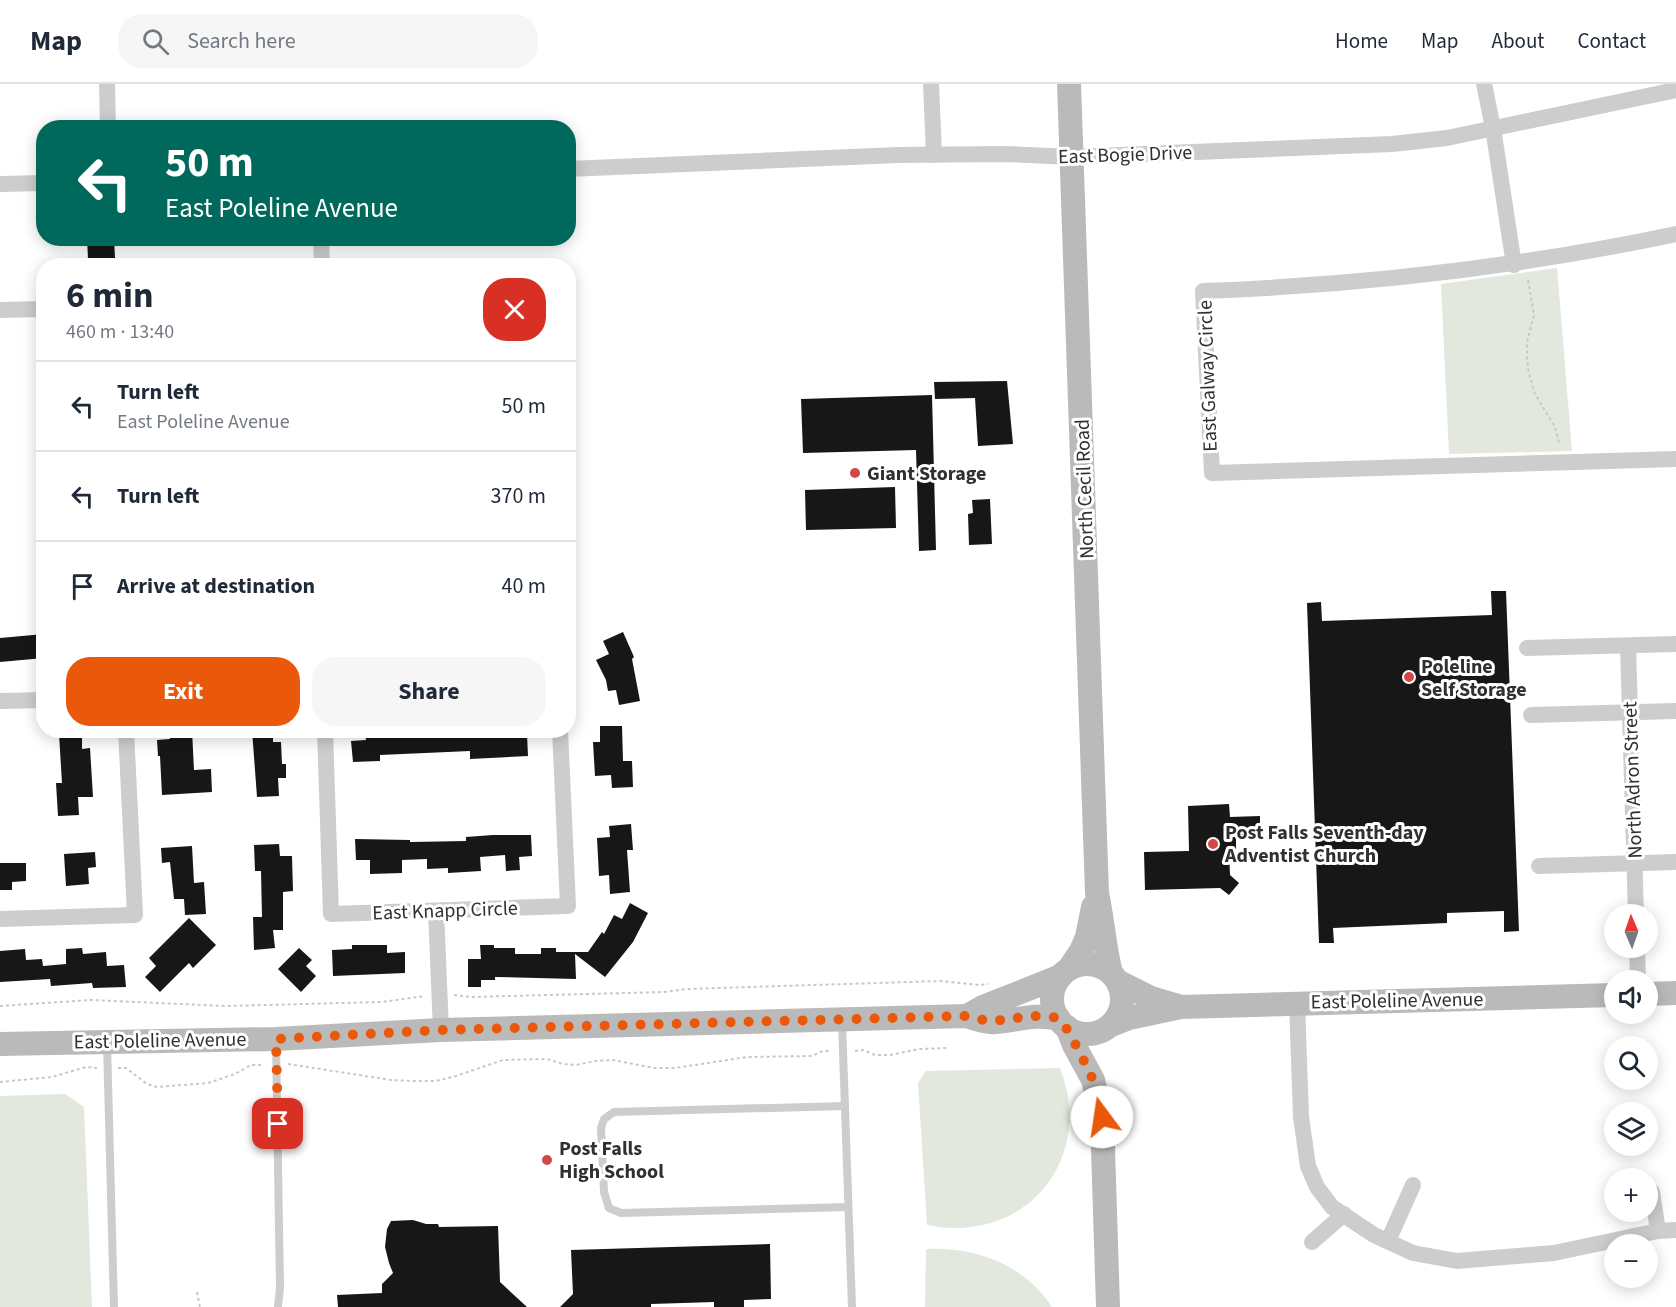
<!DOCTYPE html>
<meta charset="utf-8">
<style>
body{margin:0;font-family:"Source Sans 3",sans-serif;background:#f6f6f7;color:#1f2937;height:100vh;display:flex;flex-direction:column;font-size:22px;white-space:nowrap}
*{box-sizing:border-box;margin:0}
p{font-size:20px;color:#747a83}
.icon{flex:none;width:33px;height:33px;fill:none;stroke:currentColor;stroke-width:2;stroke-linecap:round;stroke-linejoin:round}
.map{position:relative;flex:1;overflow:hidden}
.side{position:absolute;left:36px;top:174px;width:540px;height:480px;display:flex;flex-direction:column;background:#fff;border-radius:24px;box-shadow:0 3px 15px #0003}
.side>*{flex:none}
.hud{position:absolute;left:36px;top:36px;width:540px;height:126px;border-radius:24px;box-shadow:0 3px 15px #0003;background:#00695c;color:#fff;overflow:hidden}
.needle{width:39px;rotate:358deg}
.buttons{position:absolute;left:1604px;top:820px;display:grid;gap:12px}
.buttons a{display:grid;place-items:center;width:54px;height:54px;border-radius:50%;background:#fff;box-shadow:0 3px 15px #0003;font-size:30px}
.pin{position:absolute;display:grid;place-items:center;width:51px;height:51px;color:#fff;margin:-26px;border-radius:12px;box-shadow:0 3px 9px #0006}
.me{position:absolute;width:66px;margin:-33px;rotate:346deg;stroke-linejoin:round;filter:drop-shadow(0 0 4px #0008)}
.turn{display:flex;align-items:center;gap:21px;height:126px;padding:0 30px;font-size:27px}
.turn .icon{width:78px;height:78px;stroke-width:2.5}
.turn b{display:block;font-size:42px;line-height:51px}
.round{display:grid;place-items:center;flex:none;width:63px;height:63px;border-radius:24px;background:#f6f6f7}
.head{display:flex;align-items:center;justify-content:space-between;height:102px;padding:0 30px}
h1{font-size:36px;font-weight:700;line-height:45px}
.cta{display:flex;gap:12px;margin-top:auto;padding:12px 30px}
.cta a{flex:1;height:69px;border-radius:24px;background:#ea580c;color:#fff;font-size:24px;font-weight:700;line-height:69px;text-align:center}
.cta a+a{background:#f6f6f7;color:#1f2937}
ul{padding:0;list-style:none}
li{display:flex;align-items:center;gap:18px;height:90px;padding:0 30px;border-top:2px solid #e0e1e3}
li div{flex:1}
li b{display:block;font-size:22px}
li em{font-style:normal}
header{display:flex;align-items:center;gap:36px;box-sizing:border-box;height:84px;padding:0 30px;background:#fff;border-bottom:2px solid #e0e1e3}
header strong{font-size:28px}
nav{display:flex;gap:33px;margin-inline-start:auto;font-size:21px}
.search{width:420px;height:54px;background:#f6f6f7;display:flex;align-items:center;gap:15px;box-sizing:border-box;padding:0 21px;border-radius:24px;color:#747a83;font-size:22px}
.map>svg:first-child{display:block}
.green{fill:#e2e8dd}
.building{fill:#171717}
.lines{fill:none;stroke-linecap:round;stroke-linejoin:round}
.path{stroke:#c7c7c7;stroke-width:2;stroke-dasharray:3 3;stroke-linecap:butt}
.lane{stroke:#cdcdcd;stroke-width:8}
.street{stroke:#cdcdcd;stroke-width:16}
.secondary{stroke:#bababa;stroke-width:24}
.route{stroke:#ea580c;stroke-width:10;stroke-dasharray:0 18}
.poi-dot{fill:#d24748;stroke:#fff;stroke-width:2}
.labels{text-anchor:middle;stroke-width:6;stroke-linejoin:round;paint-order:stroke}
.street-label{font-size:20px;fill:#303030;stroke:#fff}
.poi-label{font-size:20px;font-weight:bold;fill:#303030;stroke:#fff;text-anchor:start}
</style>
<header>
<strong>Map</strong>
<div class="search"><svg class="icon" aria-label="search" viewBox="0 0 24 24"><circle cx="10" cy="10" r="6"/><path d="M15 15l6 6"/></svg>Search here</div>
<nav><a>Home</a><a>Map</a><a>About</a><a>Contact</a></nav>
</header>
<div class="map">
<svg width="1676" height="1223" viewBox="0 0 1676 1223">
<rect width="100%" height="100%" fill="#fff"/>
<g class="green">
<path d="M1557,184L1572,367L1449,370L1441,200Z"/>
<path d="M1060,984C1096,1077 1024,1161 927,1141L918,999L926,987Z"/>
<path d="M65,1010L84,1023L92,1223H0V1012Z"/>
<path d="M926,1165C975,1163 1024,1180 1052,1223H925Z"/>
</g>
<g class="building">
<path d="M87,154H114L115,174L88,175Z"/>
<path d="M1007,297L1013,360L978,362L975,314L935,315L934,298Z"/>
<path d="M932,311L936,466L919,467L916,366L803,369L801,315Z"/>
<path d="M895,403L896,444L806,446L805,406Z"/>
<path d="M990,415L992,460L969,461L968,430L973,429L972,416Z"/>
<path d="M1491,507H1506L1519,847L1504,848V827L1447,829V839L1333,844L1334,859H1319L1307,519L1321,518L1322,537L1492,531Z"/>
<path d="M623,548L634,573L632,575L640,617L619,621L616,606L608,607L606,596L596,576L609,570L603,557Z"/>
<path d="M44,550V574L0,578V554Z"/>
<path d="M600,642H622L623,677H632L633,703L612,704L611,691L595,692L593,658H600Z"/>
<path d="M170,646H192L194,686L211,685L212,708L162,711L160,672H158L157,656L170,655Z"/>
<path d="M252,646H273V658H281L282,680H286V694H278L279,712L257,713Z"/>
<path d="M365,646H379V650H404V646L456,647V654H483V646H515L516,650H527L528,672L470,675V667L380,671V677L353,678L351,657L366,656Z"/>
<path d="M82,649V665L90,664L93,713H78L79,731L58,732L56,699H62L59,650Z"/>
<path d="M1229,720L1230,733L1260,732V753H1236V766H1229L1230,791L1239,799L1229,811L1220,804L1145,806L1144,768L1189,767L1188,722Z"/>
<path d="M631,740L633,766H627L630,808L610,810L609,791L599,792L597,754L610,753L609,742Z"/>
<path d="M493,751H531L532,772L519,773L520,786L506,787L505,771L480,773L481,787L448,789V784L427,785V775L402,776V789L370,790V776H356L355,755L410,756V758L466,757V753Z"/>
<path d="M279,760L280,772H292L293,807L283,808V846H273L275,864L254,866L253,833H262L261,787H255L254,761Z"/>
<path d="M192,762L194,799L204,798L206,830L185,831L184,815H174L170,778L162,779L161,764Z"/>
<path d="M95,768L96,783L88,784L89,800L66,802L64,770Z"/>
<path d="M0,779H26V797L12,798V806H0Z"/>
<path d="M630,819L648,829L633,858L605,893L575,870L576,895L495,893V896H481V903H468V875H481L480,861H494V864H515V870H541V864H556V868H588L602,848L604,850L614,831L622,835Z"/>
<path d="M189,834L216,861L193,884L189,879L160,908L145,893L156,882L149,874Z"/>
<path d="M352,861H387V869L405,868V889L333,892L332,866L352,865Z"/>
<path d="M82,864L83,870L106,868L107,882L124,881L126,903L93,904L92,899L51,902L50,895L0,898V867L25,865L26,876L42,875L43,882L66,880V865Z"/>
<path d="M299,864L312,876L306,882L316,892L301,908L278,885Z"/>
<path d="M413,1136L426,1140H438L439,1143L498,1142L500,1198L527,1223H338L337,1211L382,1209V1200L393,1189L389,1179L385,1163L387,1145L391,1137Z"/>
<path d="M770,1160L771,1215L744,1216V1223H714V1218L651,1220V1223H560L573,1210L571,1166Z"/>
</g>
<g class="lines">
<g class="path">
<path d="M1528,196L1534,231L1527,258V276L1529,290L1535,310L1555,343L1559,359"/>
<path d="M454,911L471,913L664,908L687,905L941,897L979,901L988,900"/>
<path d="M0,922L91,916L226,922L382,918L425,912"/>
<path d="M855,967L863,966L875,971H890L919,965L948,964"/>
<path d="M288,980L391,996L414,997H436L456,992L503,976L547,975L563,980L576,981L595,977L613,976L654,984H675L747,973L812,972L823,967H831"/>
<path d="M118,984H126L147,1000L157,1003L208,999L235,990L251,981H264"/>
<path d="M0,998L52,993L86,983L97,984"/>
<path d="M197,1208L200,1223"/>
</g>
<g class="lane">
<path d="M842,939L852,1223"/>
<path d="M276,957L280,1204L278,1223"/>
<path d="M107,960L114,1223"/>
<path d="M845,1022L614,1028L604,1035L601,1044L604,1108L609,1124L621,1129L848,1123"/>
</g>
<g class="street">
<path d="M107,0L108,44"/>
<path d="M931,0L934,71"/>
<path d="M1484,0L1493,44L1514,181"/>
<path d="M568,85L897,71L1006,70L1072,73L1392,60L1447,54L1676,6"/>
<path d="M0,100L44,99"/>
<path d="M1676,150C1520,183 1363,201 1203,207L1212,389L1676,375"/>
<path d="M321,154L322,182"/>
<path d="M0,226L44,225"/>
<path d="M1628,562L1636,831"/>
<path d="M1527,564L1676,560"/>
<path d="M0,617L44,616"/>
<path d="M1531,631L1676,627"/>
<path d="M325,646L331,830L568,822L560,646"/>
<path d="M1539,782L1676,778"/>
<path d="M436,827L441,946"/>
<path d="M0,835L135,831L126,646"/>
<path d="M1637,864L1638,897"/>
<path d="M1297,918L1301,1033L1308,1082L1317,1103L1332,1123L1374,1151L1413,1169L1457,1177L1554,1169L1658,1147L1676,1146"/>
<path d="M1652,1108L1658,1147"/>
<path d="M1388,1157L1413,1101"/>
<path d="M1312,1158L1344,1130"/>
</g>
<g class="secondary">
<path d="M1069,0L1097,809C1103,836 1104,862 1111,889"/>
<circle cx="1087" cy="915" r="35"/>
<path d="M1069,885L1081,867L1087,853L1093,823"/>
<path d="M1119,898L1151,914L1178,922"/>
<path d="M1647,910L1676,909"/>
<path d="M967,932L983,923L1061,892"/>
<path d="M1111,941L1129,934L1181,923L1614,911"/>
<path d="M1067,943L1074,961L1093,996L1102,1033L1108,1223"/>
<path d="M0,960L276,955L441,946L967,932C976,935 986,939 996,938C1019,936 1035,929 1059,935"/>
</g>
</g>
<g class="lines">
<path class="route" d="M278,1040L276,955L441,946L967,932C997,942 1011,932 1041,932C1046,932 1055,933 1059,935C1066,939 1089,987 1093,996C1098,1008 1100,1021 1102,1033"/>
</g>
<g class="poi-dot">
<circle cx="855" cy="389" r="6"/>
<circle cx="1409" cy="593" r="6"/>
<circle cx="1213" cy="760" r="6"/>
<circle cx="547" cy="1076" r="6"/>
</g>
<g class="labels">
<g class="street-label">
<text transform="translate(1125 70) rotate(-2)" y="7">East Bogie Drive</text>
<text transform="translate(1207 292) rotate(-92)" y="7">East Galway Circle</text>
<text transform="translate(1084 405) rotate(-92)" y="7">North Cecil Road</text>
<text transform="translate(1632 696) rotate(-92)" y="7">North Adron Street</text>
<text transform="translate(445 826) rotate(-2)" y="7">East Knapp Circle</text>
<text transform="translate(1397 916) rotate(-1)" y="7">East Poleline Avenue</text>
<text transform="translate(160 956) rotate(-1)" y="7">East Poleline Avenue</text>
</g>
<g class="poi-label">
<text x="867" y="396">Giant Storage</text>
<text x="1421" y="589">Poleline<tspan x="1421" dy="23">Self Storage</tspan></text>
<text x="1225" y="755">Post Falls Seventh-day<tspan x="1225" dy="23">Adventist Church</tspan></text>
<text x="559" y="1071">Post Falls<tspan x="559" dy="23">High School</tspan></text>
</g>
</g>
</svg>
<div class="buttons">
<a><svg class="needle" viewBox="-14 -14 28 28"><path d="M0-13l5 13h-10z" fill="#e53935"/><path d="M0 13l5-13h-10z" fill="#747a83"/></svg></a>
<a><svg class="icon" aria-label="sound" viewBox="0 0 24 24"><path d="M4 9h4l5-4v14l-5-4H4zM17 9q2 3 0 6"/></svg></a>
<a><svg class="icon" aria-label="search" viewBox="0 0 24 24"><circle cx="10" cy="10" r="6"/><path d="M15 15l6 6"/></svg></a>
<a><svg class="icon" aria-label="layers" viewBox="0 0 24 24"><path d="M12 4l9 5-9 5-9-5zM3 14l9 5 9-5"/></svg></a>
<a>+</a>
<a>−</a>
</div>
<div class="pin" style="left:278px;top:1040px;background:#d93025"><svg class="icon" aria-label="arrive" viewBox="0 0 24 24"><path d="M6 21V4h12l-3 4 3 4H6"/></svg></div>
<svg class="me" style="left:1102px;top:1033px" viewBox="-20 -20 40 40"><circle r="19" fill="#fff"/><path d="M0-13L10 11 0 6-10 11z" fill="#ea580c"/></svg>
<div class="hud">
<div class="turn"><svg class="icon" aria-label="left" viewBox="0 0 24 24"><path d="M17 20v-9H6M10 6l-5 5 5 5"/></svg><div><b>50 m</b>East Poleline Avenue</div></div>
</div>
<section class="side">
<div class="head"><div><h1>6 min</h1><p>460 m · 13:40</p></div><a class="round" style="background:#d93025;color:#fff"><svg class="icon" aria-label="close" viewBox="0 0 24 24"><path d="M6 6l12 12M18 6L6 18"/></svg></a></div>
<ul>
<li><svg class="icon" aria-label="left" viewBox="0 0 24 24"><path d="M17 20v-9H6M10 6l-5 5 5 5"/></svg><div><b>Turn left</b><p>East Poleline Avenue</p></div><em>50 m</em></li>
<li><svg class="icon" aria-label="left" viewBox="0 0 24 24"><path d="M17 20v-9H6M10 6l-5 5 5 5"/></svg><div><b>Turn left</b></div><em>370 m</em></li>
<li><svg class="icon" aria-label="arrive" viewBox="0 0 24 24"><path d="M6 21V4h12l-3 4 3 4H6"/></svg><div><b>Arrive at destination</b></div><em>40 m</em></li>
</ul>
<div class="cta"><a>Exit</a><a>Share</a></div>
</section>
</div>
